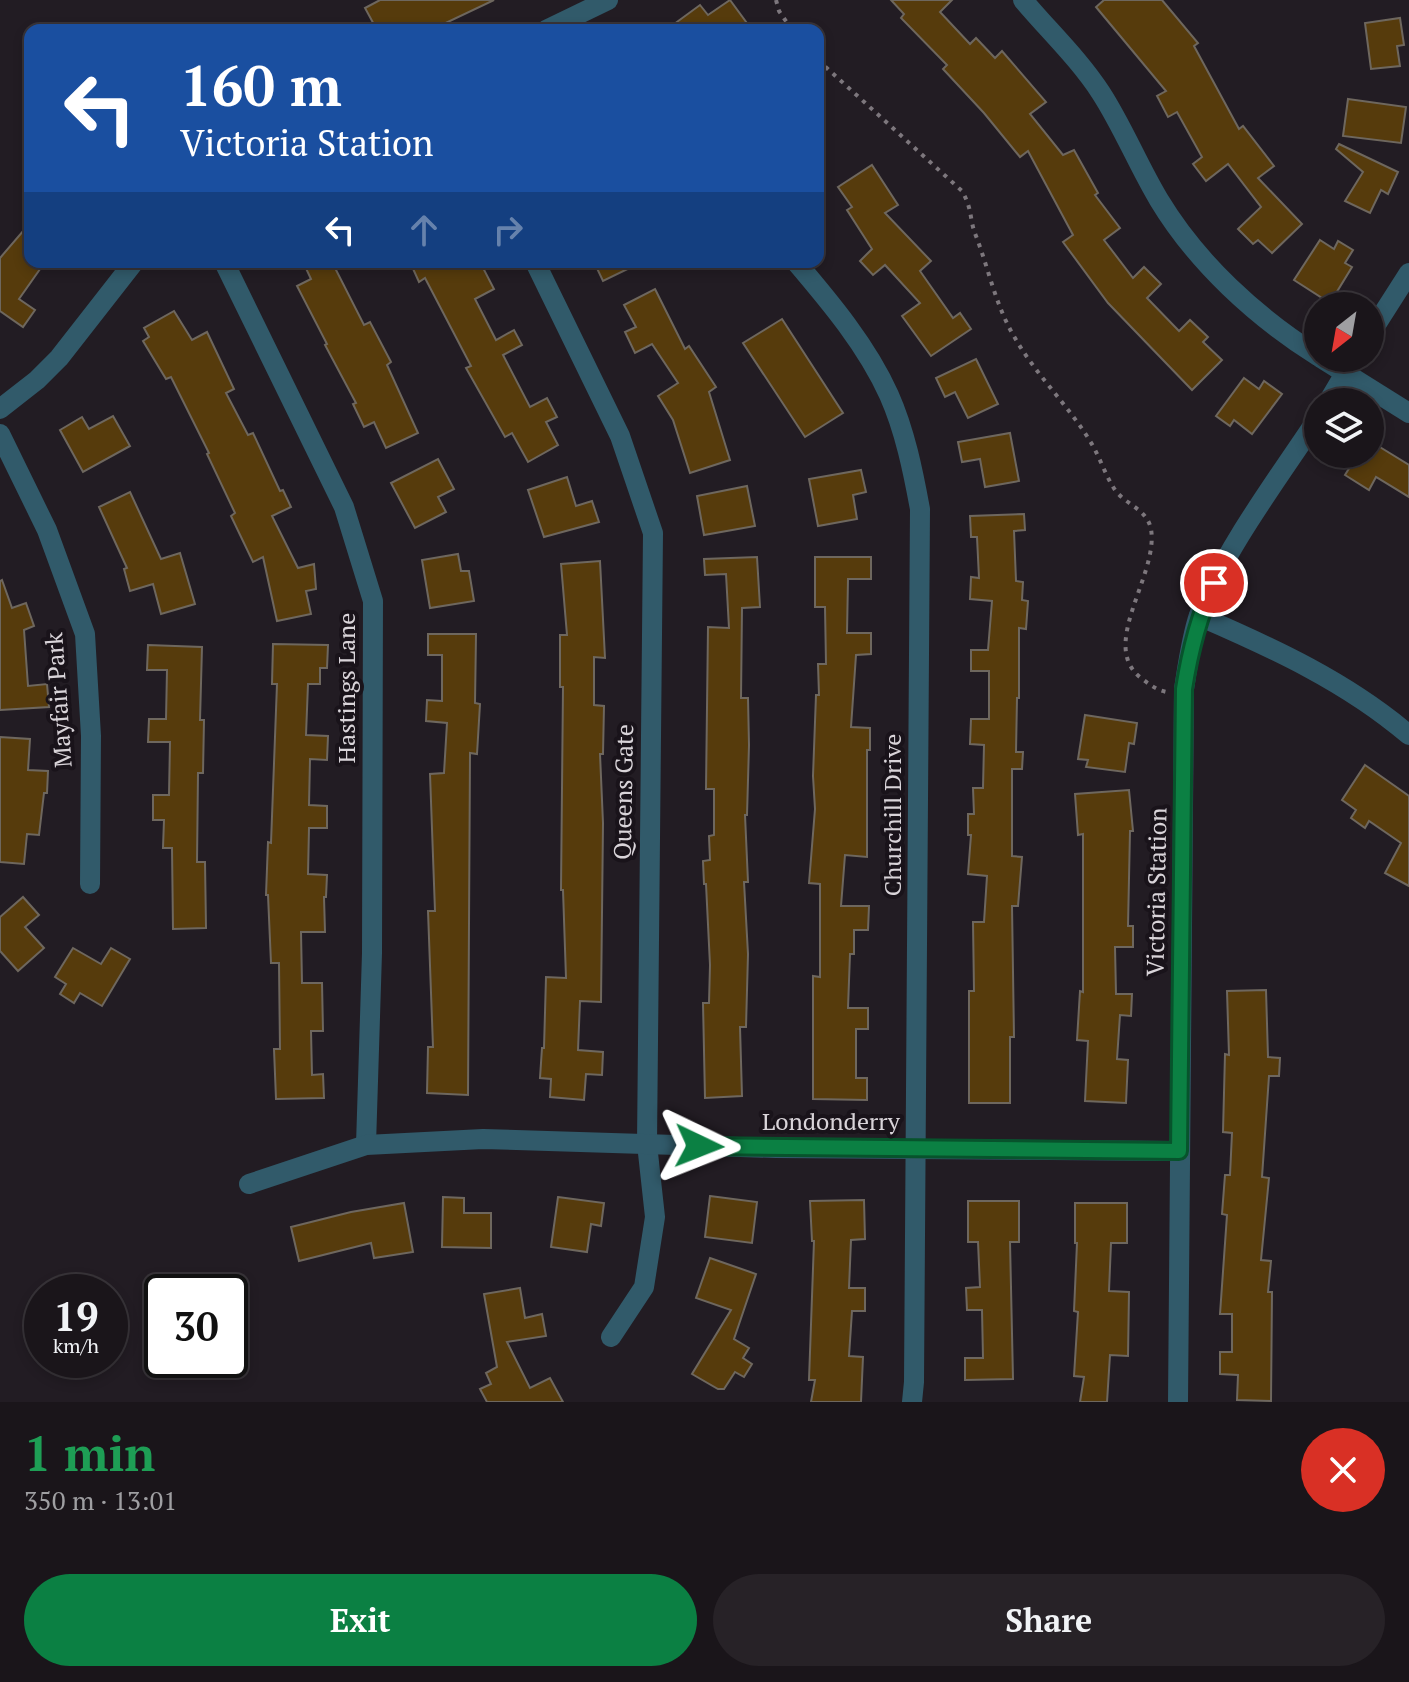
<!DOCTYPE html>
<meta charset="utf-8">
<style>
body{margin:0;font-family:"PT Serif",serif;background:#272227;color:#f1f3f6;height:100vh;display:flex;flex-direction:column;font-size:30px;white-space:nowrap}
*{box-sizing:border-box;margin:0}
p{font-size:26px;color:#9f9fa2}
.icon{flex:none;width:44px;height:44px;fill:none;stroke:currentColor;stroke-width:2;stroke-linecap:round;stroke-linejoin:round}
.map{position:relative;height:1402px;overflow:hidden}
.details{display:flex;flex-direction:column;background:#1a151a;flex:1}
.details>*{flex:none}
.top-card{position:absolute;left:24px;top:24px;width:800px;height:244px;border-radius:16px;box-shadow:0 4px 12px #0003,0 0 0 2px #383439;background:#1a4fa0;color:#fff;overflow:hidden}
.needle{width:52px;rotate:211deg}
.fabs{position:absolute;left:1304px;top:292px;display:grid;gap:16px}
.fabs a{display:grid;place-items:center;width:80px;height:80px;border-radius:50%;background:#1a151a;box-shadow:0 4px 12px #0003,0 0 0 2px #383439;font-size:40px}
.speed{position:absolute;left:24px;top:1274px;display:flex;gap:16px;font-size:40px;font-weight:700;text-align:center}
.speed>*{display:grid;place-content:center;width:104px;height:104px;border-radius:50%;background:#1a151a;box-shadow:0 4px 12px #0003,0 0 0 2px #383439;line-height:1}
.speed small{font-size:20px;font-weight:400}
.speed .limit{border:4px solid #111;border-radius:12px;background:#fff;color:#111}
.pin{position:absolute;display:grid;place-items:center;width:68px;height:68px;color:#fff;margin:-34px;border:4px solid #fff;border-radius:50%;box-shadow:0 2px 8px #0007}
.me{position:absolute;width:88px;margin:-44px;rotate:92deg;stroke-linejoin:round;filter:drop-shadow(0 0 6px #0008)}
.turn{display:flex;align-items:center;gap:28px;height:168px;padding:0 24px;font-size:36px}
.turn .icon{width:104px;height:104px;stroke-width:2.5}
.turn b{display:block;font-size:56px;line-height:68px}
.lanes{display:flex;align-items:center;height:76px;padding:0 24px;background:#0003;justify-content:center;gap:40px;direction:ltr}
.lanes .off{opacity:.35}
.round{display:grid;place-items:center;flex:none;width:84px;height:84px;border-radius:42px;background:#272227}
.overview{display:flex;align-items:center;justify-content:space-between;height:136px;padding:0 24px}
h1{font-size:48px;font-weight:800;line-height:60px;color:#1e9e55}
.button{display:flex;gap:16px;margin-top:auto;padding:16px 24px}
.button a{flex:1;height:92px;border-radius:48px;background:#0b8043;color:#fff;font-size:32px;font-weight:800;line-height:92px;text-align:center}
.button a+a{background:#272227;color:#f1f3f6}
.map>svg:first-child{display:block}
.building{fill:#563b0c;stroke:#6e675e;stroke-width:2}
.lines{fill:none;stroke-linecap:round;stroke-linejoin:round}
.path{stroke:#7d777d;stroke-width:4;stroke-dasharray:4 6;stroke-linecap:butt}
.minor{stroke:#315a6a;stroke-width:20}
.route-casing{stroke:#07532c;stroke-width:20}
.route{stroke:#0b8043;stroke-width:14}
.labels{text-anchor:middle;stroke-width:8;stroke-linejoin:round;paint-order:stroke}
.street-label{font-size:24px;fill:#d9d4d9;stroke:#19131a}
</style>
<div class="map">
<svg width="1409" height="1402" viewBox="0 0 1409 1402">
<rect width="100%" height="100%" fill="#221c23"/>
<g class="building">
<path d="M380,0H494L431,30H377L365,8Z"/>
<path d="M730,0L752,30H666L700,5L708,15Z"/>
<path d="M891,0H952L940,12L970,44L976,38L995,58L1002,51L1046,102L1030,114L1063,155L1074,150L1098,193L1095,195L1120,228L1104,240L1133,278L1144,267L1161,284L1147,298L1179,331L1190,320L1208,337L1203,342L1222,360L1192,390L1108,303L1063,242L1073,235L1028,151L1020,157L984,113L943,69L947,65L901,18L904,14Z"/>
<path d="M1104,0H1162L1198,43L1194,46L1239,129L1243,126L1274,166L1258,178L1302,224L1272,253L1258,240L1253,244L1238,229L1261,207L1228,164L1206,181L1193,164L1202,157L1177,112L1168,117L1157,96L1166,91L1096,7Z"/>
<path d="M1400,18L1404,45L1397,46L1400,66L1371,69L1365,23Z"/>
<path d="M1348,99L1406,107L1401,143L1343,136Z"/>
<path d="M1339,144L1398,172L1388,194L1381,190L1370,213L1345,201L1363,172L1336,149Z"/>
<path d="M872,165L898,205L885,213L931,261L920,271L953,318L960,313L971,329L931,356L902,316L920,303L885,265L873,275L860,261L872,249L847,210L852,207L838,187Z"/>
<path d="M30,223V262H45L19,299L35,310L23,327L0,311V258Z"/>
<path d="M1320,240L1334,249L1338,241L1353,250L1345,263L1352,267L1330,303L1294,280Z"/>
<path d="M303,262H332L364,325L370,322L391,362L387,365L418,433L386,448L374,422L364,427L353,404L356,403L325,345L327,344L297,286L311,279Z"/>
<path d="M410,262H480L494,289L475,299L496,340L514,330L522,345L503,355L530,407L547,398L557,417L546,422L558,445L528,462L512,433L505,437L466,368L471,366L425,278L419,282Z"/>
<path d="M594,262H642L603,281Z"/>
<path d="M655,289L685,349L689,346L716,387L709,392L730,460L690,473L673,420L658,396L678,383L652,344L635,353L625,332L636,327L624,305Z"/>
<path d="M174,311L192,340L207,332L234,389L226,393L248,435L253,433L280,491L283,490L291,507L272,516L298,568L314,564L316,589L306,591L311,614L277,621L263,557L253,562L231,516L235,513L207,454L209,453L171,377L166,379L143,341L149,337L144,328Z"/>
<path d="M782,319L843,413L805,437L743,343Z"/>
<path d="M976,359L998,404L968,418L955,392L945,397L936,378Z"/>
<path d="M1244,378L1259,389L1264,381L1282,394L1252,434L1234,420L1230,426L1216,416Z"/>
<path d="M113,416L130,446L83,472L60,430L82,417L89,429Z"/>
<path d="M1010,433L1019,481L985,487L980,459L962,462L958,442Z"/>
<path d="M1370,441L1409,465V497L1376,477L1369,490L1345,475L1358,454H1370Z"/>
<path d="M438,459L454,489L438,497L446,512L415,528L391,483Z"/>
<path d="M861,470L866,492L853,495L857,519L818,526L809,479Z"/>
<path d="M567,477L576,506L592,501L599,522L544,537L528,490Z"/>
<path d="M747,486L755,526L704,535L697,496Z"/>
<path d="M130,492L161,559L180,553L195,604L161,614L153,584L130,591L124,569L127,568L99,507Z"/>
<path d="M1024,514L1025,530L1014,531L1016,581L1023,582L1022,600L1028,601L1026,629L1019,628V698H1017L1016,752H1023L1022,769H1012V856L1022,857L1018,906H1012L1014,1037H1010V1103H969V991H974L973,922H984L987,876L968,874L971,835H968V814H974L973,788H983L984,745L970,744L971,719H989V671H971V650H988L992,601L970,599L971,577L979,578L977,537H971L970,516Z"/>
<path d="M458,554L461,571H469L474,601L430,608L422,560Z"/>
<path d="M757,557L760,607L742,608L741,698H748L749,745L747,815H745L748,882H744L748,954L746,1027H740L742,1096L705,1098L703,1003H709L710,965L706,884H704L703,861L710,860L709,836L714,835V789H706L708,627L729,628L726,574L705,575L704,559Z"/>
<path d="M815,557H871V579H848L847,633H871V654L856,655L851,727L870,728V750H867V857L845,855L841,906H869L868,930H854V954H850L848,1008H868V1029H856V1078H867V1100L813,1099V976L820,977V884L809,883L815,809L813,776L816,695H819L818,664H826L825,607H815Z"/>
<path d="M600,561L605,658L594,657V705L604,706L603,754H600L603,823L601,1002L580,1001L578,1050L603,1052L602,1075L586,1074L584,1100L550,1097L551,1079L540,1078L542,1048H544L546,977L566,978L563,890H561L563,687H560V635H567L561,564Z"/>
<path d="M2,580L12,608L26,603L34,626L24,630L28,686L47,684L49,707L0,710V581Z"/>
<path d="M428,634H476L475,703L480,704L477,754L470,753L468,1095L427,1093L428,1047H433L428,911H435L430,774L444,773L447,723L426,721L427,700L442,701V655H428Z"/>
<path d="M273,644L328,645L327,668H320V684H308L306,735L328,736L327,760L310,759L309,805L327,806V828H309L308,874L327,875L326,897H324L325,932H301L302,983H322L323,1031H311L312,1075L323,1074L324,1098L276,1099L274,1049H280L279,963H271L268,895H266L268,842L271,843L277,684H272Z"/>
<path d="M148,645L202,647L200,720H204L203,773H198L197,862H205L206,928L173,929L172,848H163L164,820H153V795H169L170,742H148L149,719H166L167,670H147Z"/>
<path d="M1085,715L1137,723L1134,744L1129,743L1125,772L1086,767L1088,760L1078,759Z"/>
<path d="M0,737L30,739L28,770L48,771L47,793H44L39,835L27,834L24,864L0,862Z"/>
<path d="M1365,765L1409,796V886L1385,873L1401,843L1369,821L1365,828L1351,818L1356,810L1342,800Z"/>
<path d="M1129,790L1133,831H1130L1128,926H1133V947H1115L1116,994H1132L1131,1016L1120,1015L1117,1059L1128,1060L1126,1103L1085,1101L1088,1041L1077,1040L1080,991L1083,992V834L1078,835L1075,794Z"/>
<path d="M23,897L39,915L25,927L44,948L18,971L0,951V917Z"/>
<path d="M73,948L101,964L111,948L130,959L102,1006L80,993L74,1003L60,994L66,984L55,977Z"/>
<path d="M1266,990L1268,1057L1280,1058L1279,1076H1269L1262,1177L1269,1178L1261,1260L1271,1261L1268,1292H1272L1271,1401L1237,1400L1238,1375L1220,1374V1352H1232V1314H1220L1227,1215L1222,1214L1225,1175H1230L1232,1133L1223,1132L1225,1054L1229,1055L1227,991Z"/>
<path d="M710,1196L757,1202L752,1243L705,1237Z"/>
<path d="M443,1197L464,1198V1213H491V1248L442,1247Z"/>
<path d="M558,1197L604,1203L601,1226L591,1224L587,1252L551,1247Z"/>
<path d="M864,1200L865,1239L851,1240L849,1288H865V1311H852L849,1356L863,1357L861,1402H811L815,1380H809L814,1241H812L810,1201Z"/>
<path d="M968,1201H1019V1242H1010L1013,1379L965,1380V1358H983L982,1310H967L966,1288L980,1287L978,1242H968Z"/>
<path d="M404,1203L413,1252L374,1258L371,1243L299,1261L291,1227L351,1212Z"/>
<path d="M1075,1203H1127V1243H1111L1109,1291L1129,1292L1128,1356L1110,1355L1107,1402H1080L1084,1377L1074,1376L1078,1312L1074,1311L1077,1243H1075Z"/>
<path d="M710,1258L756,1274L734,1339L749,1348L743,1358L752,1364L744,1377L735,1372L724,1389H718L692,1374L731,1310L696,1298Z"/>
<path d="M520,1288L525,1318L542,1314L546,1336L507,1342L530,1388L550,1378L563,1402H487L480,1389L491,1384L486,1373L497,1367L484,1294Z"/>
</g>
<g class="lines">
<g class="path">
<path d="M776,0L779,11L792,30"/>
<path d="M818,60L962,191C973,210 969,219 976,236C989,270 996,307 1015,338C1036,375 1068,405 1090,441C1100,457 1105,475 1115,490C1126,505 1147,509 1151,529C1159,575 1098,645 1141,678C1149,684 1156,690 1167,692"/>
</g>
<g class="minor">
<path d="M1023,0C1049,31 1079,59 1101,93C1123,127 1138,165 1159,200C1197,263 1256,317 1318,356"/>
<path d="M546,30L608,0"/>
<path d="M224,262L344,507L373,601L372,953L366,1145"/>
<path d="M535,262L620,436L653,533L647,1144L655,1217L644,1287L611,1337"/>
<path d="M796,262C830,302 867,346 889,395C905,431 913,471 920,509L914,1382L912,1402"/>
<path d="M1370,334L1409,273"/>
<path d="M1321,358L1409,413"/>
<path d="M1328,402L1354,358"/>
<path d="M0,409L37,380L59,358L134,262"/>
<path d="M0,434L47,530L85,634L91,736L90,884"/>
<path d="M1199,616C1273,648 1347,682 1409,735"/>
<path d="M249,1184L366,1145L483,1139L776,1148L1179,1151"/>
<path d="M1178,1402L1184,689C1188,664 1191,639 1199,615C1224,550 1279,477 1318,418"/>
</g>
</g>
<g class="lines">
<defs>
<path id="route" d="M699,1146L1179,1151L1184,689C1190,651 1198,618 1214,583"/>
</defs>
<use href="#route" class="route-casing"/>
<use href="#route" class="route"/>
</g>
<g class="labels">
<g class="street-label">
<text transform="translate(347 688) rotate(-90)" y="8">Hastings Lane</text>
<text transform="translate(59 700) rotate(-94)" y="8">Mayfair Park</text>
<text transform="translate(624 792) rotate(-89)" y="8">Queens Gate</text>
<text transform="translate(893 815) rotate(-90)" y="8">Churchill Drive</text>
<text transform="translate(1157 892) rotate(-89)" y="8">Victoria Station</text>
<text x="831" y="1130">Londonderry</text>
</g>
</g>
</svg>
<div class="fabs">
<a><svg class="needle" viewBox="-14 -14 28 28"><path d="M0-13l5 13h-10z" fill="#e53935"/><path d="M0 13l5-13h-10z" fill="#9f9fa2"/></svg></a>
<a><svg class="icon" aria-label="layers" viewBox="0 0 24 24"><path d="M12 4l9 5-9 5-9-5zM3 14l9 5 9-5"/></svg></a>
</div>
<div class="speed"><div>19<small>km/h</small></div><div class="limit">30</div></div>
<div class="pin" style="left:1214px;top:583px;background:#d93025"><svg class="icon" aria-label="arrive" viewBox="0 0 24 24"><path d="M6 21V4h12l-3 4 3 4H6"/></svg></div>
<svg class="me" style="left:699px;top:1146px" viewBox="-20 -20 40 40"><path d="M0-17L14 15 0 8-14 15z" fill="#0b8043" stroke="#fff" stroke-width="4"/></svg>
<div class="top-card">
<div class="turn"><svg class="icon" aria-label="left" viewBox="0 0 24 24"><path d="M17 20v-9H6M10 6l-5 5 5 5"/></svg><div><b>160 m</b>Victoria Station</div></div>
<div class="lanes"><svg class="icon" aria-label="left" viewBox="0 0 24 24"><path d="M17 20v-9H6M10 6l-5 5 5 5"/></svg><svg class="icon off" aria-label="ahead" viewBox="0 0 24 24"><path d="M12 20V5M6 11l6-6 6 6"/></svg><svg class="icon off" aria-label="right" viewBox="0 0 24 24"><path d="M7 20v-9h11M14 6l5 5-5 5"/></svg></div>
</div>
</div>
<section class="details">
<div class="overview"><div><h1>1 min</h1><p>350 m · 13:01</p></div><a class="round" style="background:#d93025;color:#fff"><svg class="icon" aria-label="close" viewBox="0 0 24 24"><path d="M6 6l12 12M18 6L6 18"/></svg></a></div>
<div class="button"><a>Exit</a><a>Share</a></div>
</section>
